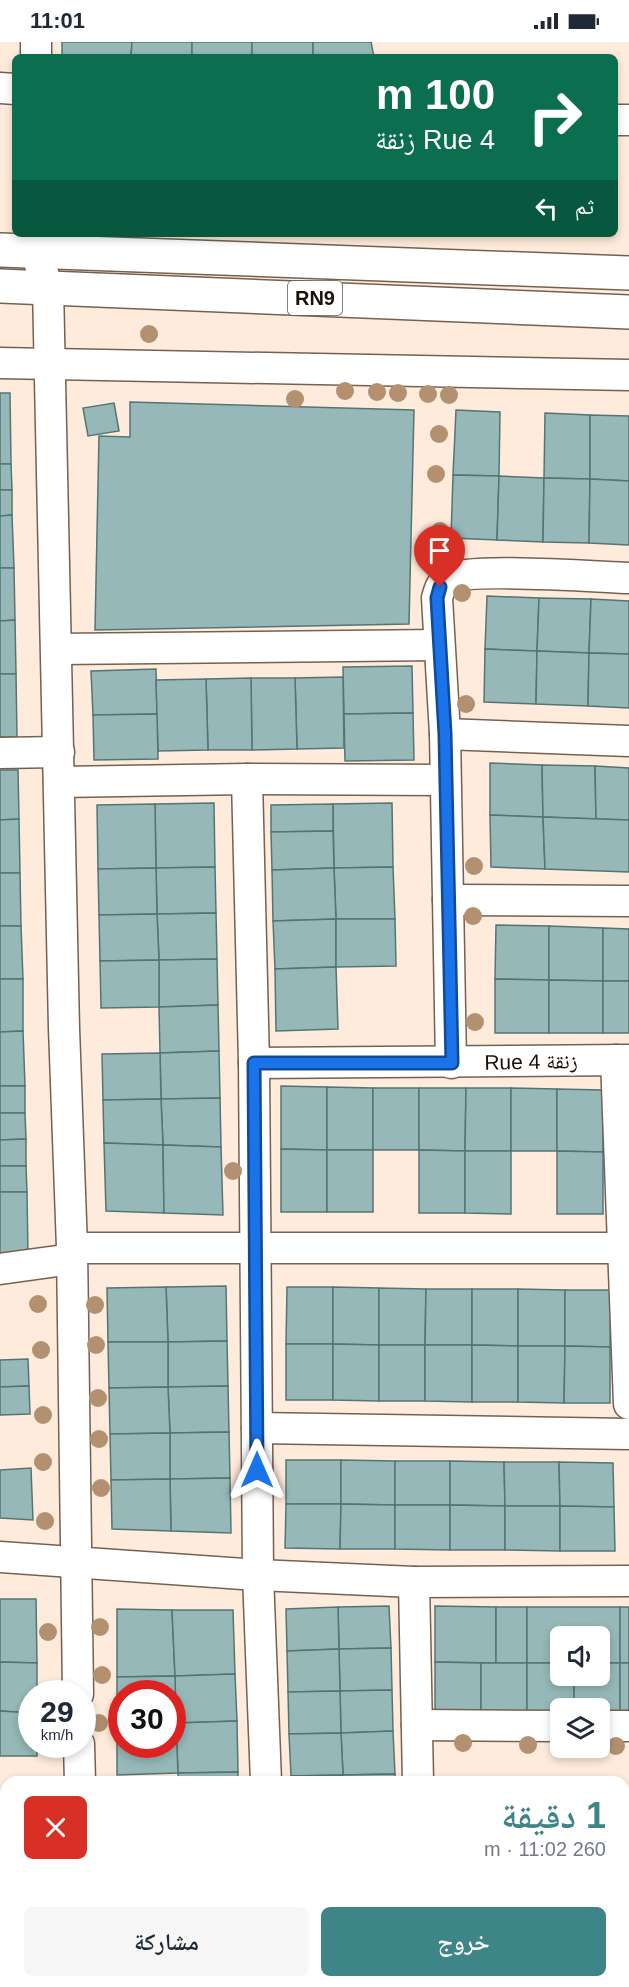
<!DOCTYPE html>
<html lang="ar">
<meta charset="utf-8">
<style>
body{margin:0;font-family:Helvetica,"Noto Naskh Arabic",sans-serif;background:#f6f6f7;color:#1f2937;direction:rtl;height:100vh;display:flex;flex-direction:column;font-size:22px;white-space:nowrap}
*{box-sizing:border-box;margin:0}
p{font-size:20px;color:#747a83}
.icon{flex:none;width:33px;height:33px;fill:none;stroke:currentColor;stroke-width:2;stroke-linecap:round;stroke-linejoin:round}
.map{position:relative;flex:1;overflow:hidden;direction:ltr}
.side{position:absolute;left:0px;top:1734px;width:630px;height:212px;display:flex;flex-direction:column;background:#fff;border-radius:18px 18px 0 0;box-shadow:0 3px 9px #0003;direction:rtl}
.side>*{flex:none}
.guide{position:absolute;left:12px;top:12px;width:606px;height:183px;border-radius:9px;box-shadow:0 3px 9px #0003;direction:rtl;background:#0b6e4f;color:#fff;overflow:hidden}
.fabs{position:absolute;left:550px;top:1584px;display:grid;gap:12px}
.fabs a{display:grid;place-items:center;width:60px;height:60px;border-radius:9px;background:#fff;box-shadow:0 3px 9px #0003;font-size:30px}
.speed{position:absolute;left:18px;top:1638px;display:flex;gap:12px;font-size:30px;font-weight:700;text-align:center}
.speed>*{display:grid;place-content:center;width:78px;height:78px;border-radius:50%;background:#fff;box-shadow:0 3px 9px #0003;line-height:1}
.speed small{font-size:15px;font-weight:400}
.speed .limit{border:9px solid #d22;background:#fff;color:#111}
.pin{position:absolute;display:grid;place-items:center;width:51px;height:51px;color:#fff;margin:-62px -26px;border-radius:50% 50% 50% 0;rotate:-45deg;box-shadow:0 0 6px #0007}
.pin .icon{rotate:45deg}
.me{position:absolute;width:66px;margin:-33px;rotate:0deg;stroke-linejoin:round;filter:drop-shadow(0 0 4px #0008)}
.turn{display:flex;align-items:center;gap:21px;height:126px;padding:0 24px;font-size:27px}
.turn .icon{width:78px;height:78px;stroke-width:2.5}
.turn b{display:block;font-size:42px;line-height:51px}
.then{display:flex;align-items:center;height:57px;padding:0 24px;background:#0003;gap:12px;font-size:22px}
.round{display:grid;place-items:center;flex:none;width:63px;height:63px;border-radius:9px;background:#f6f6f7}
.head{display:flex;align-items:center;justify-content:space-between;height:102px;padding:0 24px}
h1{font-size:36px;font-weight:600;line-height:45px;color:#3d8586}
.button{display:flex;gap:12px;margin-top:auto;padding:12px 24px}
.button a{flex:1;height:69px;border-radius:9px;background:#3d8586;color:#fff;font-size:24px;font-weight:600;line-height:69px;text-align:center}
.button a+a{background:#f6f6f7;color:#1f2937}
.status{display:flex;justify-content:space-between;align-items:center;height:42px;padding:0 30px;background:#fff;direction:ltr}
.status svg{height:16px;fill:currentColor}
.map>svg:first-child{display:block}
.building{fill:#96b8b8;stroke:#557575;stroke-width:1.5}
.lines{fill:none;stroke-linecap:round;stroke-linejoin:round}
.minor-casing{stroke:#756150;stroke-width:33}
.trunk-casing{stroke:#756150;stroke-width:36}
.minor{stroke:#fff;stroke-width:30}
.trunk{stroke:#fff;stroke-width:33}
.tree{fill:#b39170}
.route-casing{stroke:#114b97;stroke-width:15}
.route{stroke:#1a73e8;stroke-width:10}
.labels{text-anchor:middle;stroke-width:6;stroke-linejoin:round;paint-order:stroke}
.shield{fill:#fff;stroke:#5e5854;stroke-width:1.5}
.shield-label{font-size:20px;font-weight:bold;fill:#19110a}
.street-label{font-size:21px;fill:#19110a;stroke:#fff}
</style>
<div class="status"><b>11:01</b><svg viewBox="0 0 49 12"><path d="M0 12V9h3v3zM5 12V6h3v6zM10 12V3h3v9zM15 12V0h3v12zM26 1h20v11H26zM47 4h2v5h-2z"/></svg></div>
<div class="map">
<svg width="629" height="1945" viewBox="0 0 629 1945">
<rect width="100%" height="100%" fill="#feebdb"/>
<g class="building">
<path d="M62,0H132L131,15H62Z"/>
<path d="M132,0H192V15H131Z"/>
<rect x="192" y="0" width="60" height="15"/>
<rect x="252" y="0" width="61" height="15"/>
<path d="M313,0H371L374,15H313Z"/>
<path d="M0,351H10L11,422H0Z"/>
<path d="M130,360L414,368L409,582L95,588L99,394L130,395Z"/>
<path d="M114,361L119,389L88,394L83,366Z"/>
<path d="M456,368L500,370L499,434L453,433Z"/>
<path d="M545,371L590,373V437L544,436Z"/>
<path d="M590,373L629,374V439L590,437Z"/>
<path d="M0,422H11L12,448H0Z"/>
<path d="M453,433L499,434L497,498L451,496Z"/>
<path d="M499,434L544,436L543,500L497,498Z"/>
<path d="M544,436L590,437L589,501L543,500Z"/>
<path d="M590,437L629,439V503L589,501Z"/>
<path d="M0,448H12V473L0,474Z"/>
<path d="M12,473L14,526H0V474Z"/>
<path d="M0,526H14L15,578L0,579Z"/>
<path d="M487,554L539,556L537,609L485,607Z"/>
<path d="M539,556L591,557L589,611L537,609Z"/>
<path d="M591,557L629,559V612L589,611Z"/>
<path d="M15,578L16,632H0V579Z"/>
<path d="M485,607L537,609L536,662L484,660Z"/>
<path d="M537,609L589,611L588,664L536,662Z"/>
<path d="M589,611L629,612V666L588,664Z"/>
<path d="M412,624L413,671L344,672L343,625Z"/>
<path d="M156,627L157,672L93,673L91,629Z"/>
<path d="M0,632H16L17,695H0Z"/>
<path d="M343,635L344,706L297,707L295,636Z"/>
<path d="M251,636H295L297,707L252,708Z"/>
<path d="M251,636L252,708H208L206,637Z"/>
<path d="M206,637L208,708L158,709L156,638Z"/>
<path d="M413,671L414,718L345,719L344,672Z"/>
<path d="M157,672L158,717L94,718L93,673Z"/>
<path d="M490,721L542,723L543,775L490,773Z"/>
<path d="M542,723L595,724L596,777L543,775Z"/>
<path d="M595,724L629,726V778L596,777Z"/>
<path d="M0,728H18L19,777L0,778Z"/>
<path d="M214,761L215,825L156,826L155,762Z"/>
<path d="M392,761L393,825L334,826L333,762Z"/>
<path d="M155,762L156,826L98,827L97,763Z"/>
<path d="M333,762V789L271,790V763Z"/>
<path d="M490,773L543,775L545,827L491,825Z"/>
<path d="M543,775L629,778V830L545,827Z"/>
<path d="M19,777L20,831H0V778Z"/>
<path d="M333,789L334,826L272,828L271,790Z"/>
<path d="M215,825L216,871L157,872L156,826Z"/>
<path d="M393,825L395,877H336L334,826Z"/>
<path d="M156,826L157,872L99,873L98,827Z"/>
<path d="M334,826L336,877L273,879L272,828Z"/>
<path d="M0,831H20L21,884H0Z"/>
<path d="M216,871L217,917L159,918L157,872Z"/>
<path d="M157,872L159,918L100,919L99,873Z"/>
<path d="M336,877V925L275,927L273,879Z"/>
<path d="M336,877H395L396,924L336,925Z"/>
<path d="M496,883L549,884V938L495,937Z"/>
<path d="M0,884H21L23,937H0Z"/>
<path d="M549,884L603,886V939L549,938Z"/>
<path d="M603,886L629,887V939H603Z"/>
<path d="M217,917L218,963L159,965V918Z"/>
<path d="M159,918V965L101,966L100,919Z"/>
<path d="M336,925L338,987L276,989L275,927Z"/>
<path d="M0,937H23V989L0,990Z"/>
<path d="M495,937L549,938V991H495Z"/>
<path d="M549,938L603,939V991H549Z"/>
<rect x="603" y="939" width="26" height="52"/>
<path d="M218,963L219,1009L160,1011L159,965Z"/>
<path d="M23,989L25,1044H0V990Z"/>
<path d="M219,1009L220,1056L161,1057L160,1011Z"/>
<path d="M160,1011L161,1057L103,1058L102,1012Z"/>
<rect x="0" y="1044" width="25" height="27"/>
<path d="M281,1044L327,1045V1108L281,1107Z"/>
<path d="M327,1045L373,1046V1108H327Z"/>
<rect x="373" y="1046" width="46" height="62"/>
<path d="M419,1046H466L465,1109L419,1108Z"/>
<path d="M466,1046H511V1109H465Z"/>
<path d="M511,1046L557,1047V1109H511Z"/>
<path d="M557,1047L603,1048V1110L557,1109Z"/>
<path d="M220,1056L221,1105L163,1103L161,1057Z"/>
<path d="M161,1057L163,1103L104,1101L103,1058Z"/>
<path d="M0,1071H25L26,1097L0,1098Z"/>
<path d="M26,1097V1124H0V1098Z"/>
<path d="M104,1101L163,1103L164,1171L106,1169Z"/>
<path d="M163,1103L221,1105L223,1173L164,1171Z"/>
<path d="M281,1107L327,1108V1170H281Z"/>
<rect x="327" y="1108" width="46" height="62"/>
<path d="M419,1108L465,1109V1171H419Z"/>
<path d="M465,1109H511V1172L465,1171Z"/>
<path d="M557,1109L603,1110V1172H557Z"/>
<path d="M0,1124H26L27,1150H0Z"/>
<path d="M0,1150H27L28,1214H0Z"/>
<path d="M226,1244L227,1299L168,1300L166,1245Z"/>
<path d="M166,1245L168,1300H108L107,1246Z"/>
<path d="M287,1245H333V1302H286Z"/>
<path d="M333,1245L379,1246V1303L333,1302Z"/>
<path d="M379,1246L426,1247L425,1303H379Z"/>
<path d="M426,1247H472V1303H425Z"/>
<path d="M472,1247H518V1304L472,1303Z"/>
<path d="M518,1247L565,1248V1304H518Z"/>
<path d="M565,1248H611L610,1305L565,1304Z"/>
<path d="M227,1299L228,1344L168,1345V1300Z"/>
<path d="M108,1300H168V1345L109,1346Z"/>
<rect x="286" y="1302" width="47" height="56"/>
<path d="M333,1302L379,1303V1359L333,1358Z"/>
<rect x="379" y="1303" width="46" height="56"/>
<path d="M425,1303H472V1360L425,1359Z"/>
<path d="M472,1303L518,1304V1360H472Z"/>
<path d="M518,1304H565L564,1361L518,1360Z"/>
<path d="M565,1304L610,1305V1361H564Z"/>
<path d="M28,1317L29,1344L0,1345V1318Z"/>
<path d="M29,1344L30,1372L0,1373V1345Z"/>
<path d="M228,1344L229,1390L170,1391L168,1345Z"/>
<path d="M168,1345L170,1391L110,1392L109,1346Z"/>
<path d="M229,1390L230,1436L170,1437V1391Z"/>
<path d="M170,1391V1437L111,1438L110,1392Z"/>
<rect x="286" y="1418" width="55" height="44"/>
<path d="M341,1418L395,1419V1463L341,1462Z"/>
<rect x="395" y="1419" width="55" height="44"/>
<path d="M450,1419L504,1420L505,1464L450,1463Z"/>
<path d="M504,1420H559L560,1464H505Z"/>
<path d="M559,1420L613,1421L614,1465L560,1464Z"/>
<path d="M31,1426L33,1478L0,1476V1428Z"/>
<path d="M230,1436L231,1491L171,1489L170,1437Z"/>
<path d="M170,1437L171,1489L112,1487L111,1438Z"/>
<path d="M286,1462H341L340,1507L285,1506Z"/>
<path d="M341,1462L395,1463V1507H340Z"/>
<path d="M395,1463H450V1508L395,1507Z"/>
<path d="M450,1463L505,1464V1508H450Z"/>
<path d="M505,1464H560V1509L505,1508Z"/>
<path d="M560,1464L614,1465L615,1509H560Z"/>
<path d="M0,1557H36L37,1621L0,1620Z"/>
<path d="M389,1564L391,1606L339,1607L338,1565Z"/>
<path d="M435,1564L496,1565V1621L435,1620Z"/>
<path d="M338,1565L339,1607L287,1609L286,1567Z"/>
<rect x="496" y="1565" width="31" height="56"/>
<path d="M527,1565H620V1621H600V1594H561V1621H527Z"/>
<rect x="620" y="1565" width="9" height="56"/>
<path d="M117,1567L172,1568L175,1634L117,1635Z"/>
<path d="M172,1568H233L235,1632L175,1634Z"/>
<path d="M391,1606L392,1648L340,1649L339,1607Z"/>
<path d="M339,1607L340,1649L288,1650L287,1609Z"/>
<path d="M0,1620L37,1621V1652H32V1671L0,1669Z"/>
<path d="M435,1620L481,1621V1671H435Z"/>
<rect x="481" y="1621" width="46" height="50"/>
<path d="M527,1621H561V1634H574V1666H561V1671H527Z"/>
<path d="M600,1621H620V1672H600V1666H574V1634H600Z"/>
<rect x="620" y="1621" width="9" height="51"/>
<path d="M235,1632L237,1679L176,1681L175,1634Z"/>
<path d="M175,1634L176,1681H172V1652H122V1682H117V1635Z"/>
<path d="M392,1648L393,1689L341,1691L340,1649Z"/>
<path d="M340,1649L341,1691L289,1692L288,1650Z"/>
<path d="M0,1669L32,1671V1702H37V1714H0Z"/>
<path d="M237,1679L238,1730L178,1731L176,1681Z"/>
<path d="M172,1681H176L178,1731L117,1733V1682H122V1702H172Z"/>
<path d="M393,1689L395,1732L343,1733L341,1691Z"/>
<path d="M341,1691L343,1733L291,1734L289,1692Z"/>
<path d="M238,1730V1740H179L178,1731Z"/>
<path d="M395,1732V1740H343V1733Z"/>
<path d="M343,1733V1740H291V1734Z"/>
<rect x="0" y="1762" width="6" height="44"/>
<rect x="0" y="1806" width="6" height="65"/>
<path d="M625,1823H629V1877H624Z"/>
<rect x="624" y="1877" width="5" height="54"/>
<path d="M0,1930H6V1940H43V1945H0Z"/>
</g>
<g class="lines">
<defs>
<g id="minor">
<path d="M36,0V15"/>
<path d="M0,46L15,47"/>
<path d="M615,78H629"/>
<path d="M35,192V209L48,245L64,986L72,1206L78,1652"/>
<path d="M0,321L629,333"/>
<path d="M58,607L439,603"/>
<path d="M445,692L629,699"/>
<path d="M0,711L59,710"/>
<path d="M247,737L254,1021L258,1533L266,1740"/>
<path d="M59,740L247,737L444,738"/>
<path d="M448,858L629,859"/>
<path d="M616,1018L629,1362"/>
<path d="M254,1021L629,1018"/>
<path d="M451,1021L445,692L437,556C439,549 441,541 448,537C468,525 598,535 629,536"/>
<path d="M72,1206H629"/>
<path d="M0,1227L72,1217"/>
<path d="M257,1386L629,1392"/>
<path d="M0,1515L258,1533L414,1540L629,1539"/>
<path d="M414,1540L418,1740"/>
<path d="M417,1683L561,1684"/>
<path d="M600,1684H629"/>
<path d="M79,1702L80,1740"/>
<path d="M624,1807L629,1808"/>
<path d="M0,1896H6"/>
<path d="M274,1940V1945"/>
<path d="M411,1940L470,1945"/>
<path d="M82,1945V1940"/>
</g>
<g id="trunk">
<path d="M0,208L629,231"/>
<path d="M0,244L629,270"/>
</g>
</defs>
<use href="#minor" class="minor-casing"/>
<use href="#trunk" class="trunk-casing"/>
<use href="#minor" class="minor"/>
<use href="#trunk" class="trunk"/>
</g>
<g class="tree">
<circle cx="149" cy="292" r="9"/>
<circle cx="345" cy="349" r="9"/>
<circle cx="377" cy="350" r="9"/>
<circle cx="398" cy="351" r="9"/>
<circle cx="428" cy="352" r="9"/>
<circle cx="449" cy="353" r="9"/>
<circle cx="295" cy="357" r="9"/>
<circle cx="439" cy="392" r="9"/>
<circle cx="436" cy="432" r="9"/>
<circle cx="440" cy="489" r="9"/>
<circle cx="462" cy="551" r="9"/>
<circle cx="466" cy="662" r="9"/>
<circle cx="474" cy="824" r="9"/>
<circle cx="473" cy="874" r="9"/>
<circle cx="475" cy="980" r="9"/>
<circle cx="233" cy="1129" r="9"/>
<circle cx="38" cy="1262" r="9"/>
<circle cx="95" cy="1263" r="9"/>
<circle cx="96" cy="1303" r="9"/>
<circle cx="41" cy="1308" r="9"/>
<circle cx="98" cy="1356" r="9"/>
<circle cx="43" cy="1373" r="9"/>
<circle cx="99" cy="1397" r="9"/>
<circle cx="43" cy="1420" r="9"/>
<circle cx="101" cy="1446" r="9"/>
<circle cx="45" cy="1479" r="9"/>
<circle cx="100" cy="1585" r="9"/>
<circle cx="48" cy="1590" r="9"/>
<circle cx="102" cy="1633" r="9"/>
<circle cx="99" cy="1681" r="9"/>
<circle cx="463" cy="1701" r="9"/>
<circle cx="528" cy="1703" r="9"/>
<circle cx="616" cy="1704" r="9"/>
</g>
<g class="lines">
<defs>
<path id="route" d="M257,1428L254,1021H452L445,692L437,556L440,545"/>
</defs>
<use href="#route" class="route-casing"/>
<use href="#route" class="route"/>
</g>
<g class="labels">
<rect class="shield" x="288" y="239" width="54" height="34" rx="4.5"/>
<g class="shield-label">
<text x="315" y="263">RN9</text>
</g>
<g class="street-label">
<text transform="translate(531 1020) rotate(-1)" y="7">Rue 4 زنقة</text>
</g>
</g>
</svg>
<div class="fabs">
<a><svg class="icon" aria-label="sound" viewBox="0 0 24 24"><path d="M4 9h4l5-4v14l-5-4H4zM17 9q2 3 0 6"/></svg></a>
<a><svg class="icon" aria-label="layers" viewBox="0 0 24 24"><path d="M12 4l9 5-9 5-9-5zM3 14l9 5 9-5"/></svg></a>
</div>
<div class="speed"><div>29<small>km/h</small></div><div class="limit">30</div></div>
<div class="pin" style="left:440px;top:545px;background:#d93025"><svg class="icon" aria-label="arrive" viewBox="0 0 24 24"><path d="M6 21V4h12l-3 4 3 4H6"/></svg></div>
<svg class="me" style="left:257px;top:1428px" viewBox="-20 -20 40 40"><path d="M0-17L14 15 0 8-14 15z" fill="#1a73e8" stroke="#fff" stroke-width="4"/></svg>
<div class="guide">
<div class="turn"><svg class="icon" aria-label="right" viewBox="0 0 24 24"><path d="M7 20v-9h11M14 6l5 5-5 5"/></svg><div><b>100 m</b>Rue 4 زنقة</div></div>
<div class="then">ثم<svg class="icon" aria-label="left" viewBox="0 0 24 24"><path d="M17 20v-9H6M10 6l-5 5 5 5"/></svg></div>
</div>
<section class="side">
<div class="head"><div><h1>1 دقيقة</h1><p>260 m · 11:02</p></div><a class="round" style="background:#d93025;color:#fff"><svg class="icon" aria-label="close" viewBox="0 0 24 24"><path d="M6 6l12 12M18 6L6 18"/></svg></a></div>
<div class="button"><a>خروج</a><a>مشاركة</a></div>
</section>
</div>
